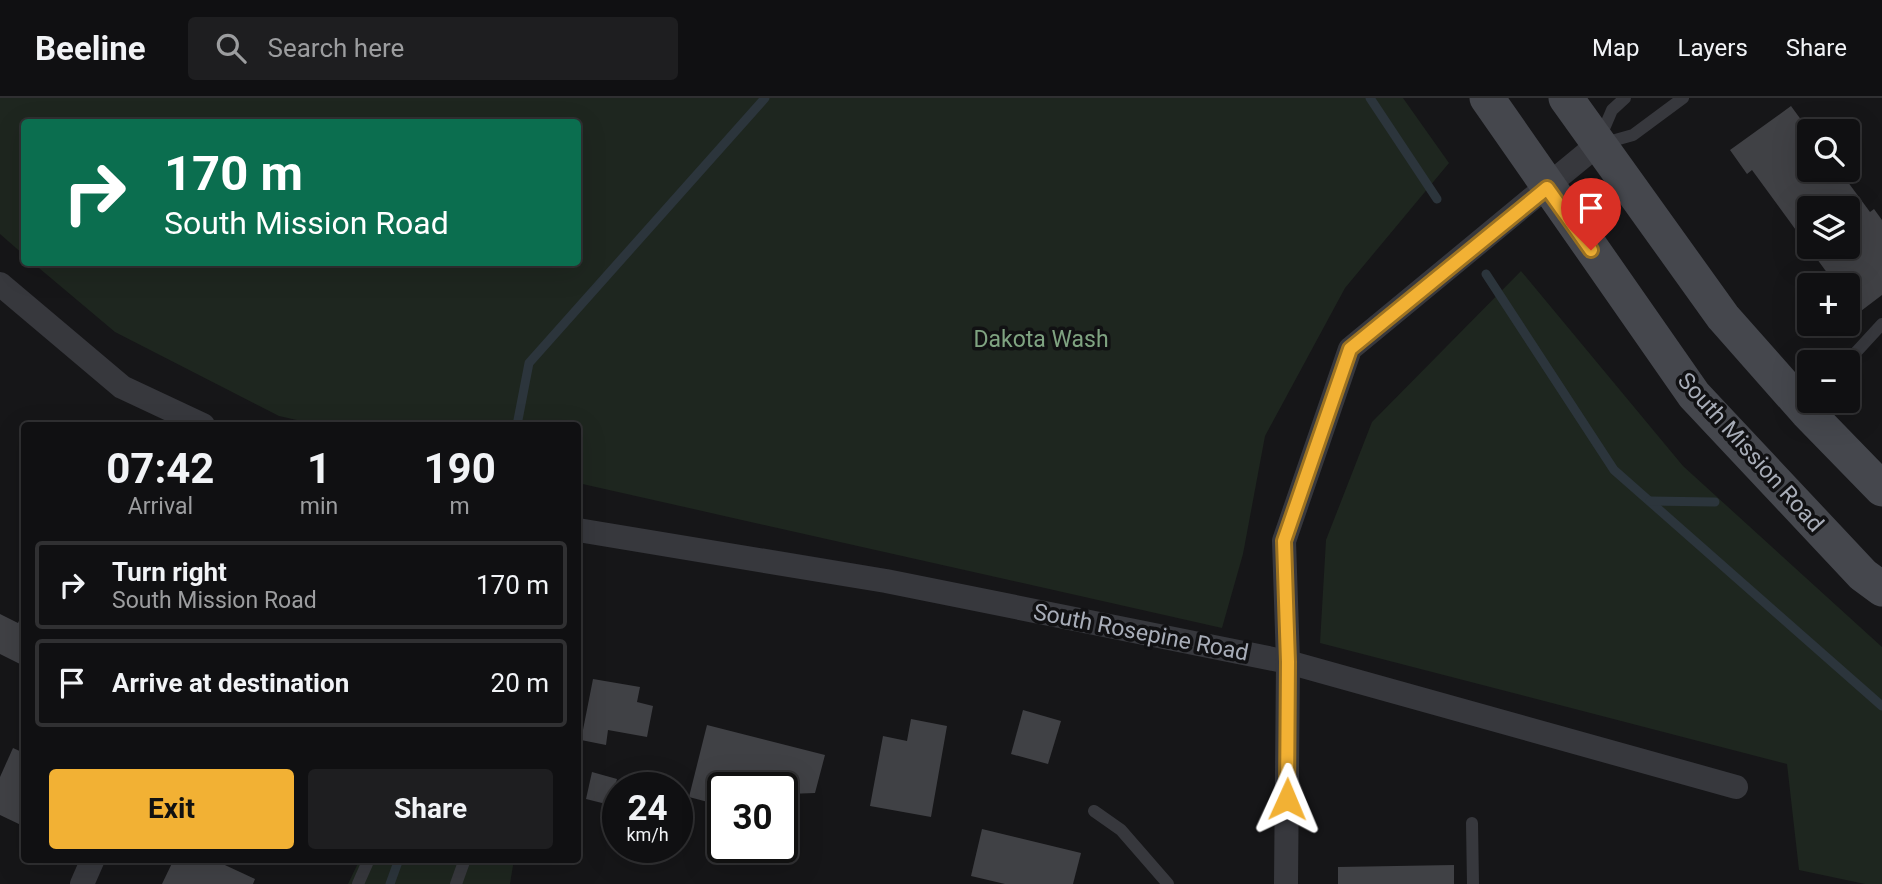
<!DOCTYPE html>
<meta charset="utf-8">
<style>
body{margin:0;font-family:Roboto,sans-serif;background:#1e1e20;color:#f1f3f6;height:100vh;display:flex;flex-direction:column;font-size:26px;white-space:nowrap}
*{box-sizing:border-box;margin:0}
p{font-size:23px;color:#9c9d9f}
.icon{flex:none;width:38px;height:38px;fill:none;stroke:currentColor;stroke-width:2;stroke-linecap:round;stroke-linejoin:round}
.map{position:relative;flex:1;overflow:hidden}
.drawer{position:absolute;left:21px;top:324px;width:560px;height:441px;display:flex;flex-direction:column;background:#101012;border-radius:7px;box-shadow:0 7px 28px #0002,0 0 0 2px #303032}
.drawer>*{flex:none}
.guide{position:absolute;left:21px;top:21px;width:560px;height:147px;border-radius:7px;box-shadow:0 7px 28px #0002,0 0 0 2px #303032;background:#0b6e4f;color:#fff;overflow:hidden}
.buttons{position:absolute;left:1797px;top:21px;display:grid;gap:14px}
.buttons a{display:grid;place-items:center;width:63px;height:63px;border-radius:7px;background:#101012;box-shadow:0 7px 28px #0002,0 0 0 2px #303032;font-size:35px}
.speed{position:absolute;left:602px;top:674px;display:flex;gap:14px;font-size:35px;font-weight:700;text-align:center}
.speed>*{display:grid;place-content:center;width:91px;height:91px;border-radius:50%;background:#101012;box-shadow:0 7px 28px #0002,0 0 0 2px #303032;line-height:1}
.speed small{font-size:18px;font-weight:400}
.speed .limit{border:4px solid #111;border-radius:10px;background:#fff;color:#111}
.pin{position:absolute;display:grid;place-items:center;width:60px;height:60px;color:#fff;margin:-72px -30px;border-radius:50% 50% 50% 0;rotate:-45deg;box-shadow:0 0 7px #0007}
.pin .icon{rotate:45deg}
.me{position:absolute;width:77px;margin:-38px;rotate:1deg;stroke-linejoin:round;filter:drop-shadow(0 0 5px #0008)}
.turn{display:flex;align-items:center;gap:24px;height:147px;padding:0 28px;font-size:32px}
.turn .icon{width:91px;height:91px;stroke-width:2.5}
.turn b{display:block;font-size:49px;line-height:60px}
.eta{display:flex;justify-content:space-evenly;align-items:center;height:119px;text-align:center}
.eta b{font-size:42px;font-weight:700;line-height:49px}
.action{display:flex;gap:14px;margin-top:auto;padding:14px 28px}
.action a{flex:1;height:80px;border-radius:7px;background:#f2b134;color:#111;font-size:28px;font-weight:700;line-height:80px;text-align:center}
.action a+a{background:#1e1e20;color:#f1f3f6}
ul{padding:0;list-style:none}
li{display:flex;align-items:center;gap:21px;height:88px;margin:0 14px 10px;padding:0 14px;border:4px solid #303032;border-radius:7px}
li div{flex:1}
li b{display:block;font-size:26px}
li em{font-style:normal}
header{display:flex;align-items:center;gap:42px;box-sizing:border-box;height:98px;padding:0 35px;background:#101012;border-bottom:2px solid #303032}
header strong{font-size:33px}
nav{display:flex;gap:38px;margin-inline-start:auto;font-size:24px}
.search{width:490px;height:63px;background:#1e1e20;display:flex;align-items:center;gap:18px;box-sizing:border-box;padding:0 24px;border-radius:7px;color:#9c9d9f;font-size:26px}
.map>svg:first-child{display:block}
.green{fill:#1e261f}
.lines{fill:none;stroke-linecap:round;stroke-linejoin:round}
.stream{stroke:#2c353c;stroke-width:9}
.building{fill:#404145;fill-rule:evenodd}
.lane{stroke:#37383d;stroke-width:12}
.street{stroke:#37383d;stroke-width:24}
.secondary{stroke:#45474d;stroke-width:35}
.route-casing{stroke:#9d7322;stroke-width:18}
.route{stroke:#f2b134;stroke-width:12}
.labels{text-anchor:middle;stroke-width:7;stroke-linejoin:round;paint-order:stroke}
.park-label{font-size:23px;fill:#7fa381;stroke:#111113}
.street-label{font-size:23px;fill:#a8adb8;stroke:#111113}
</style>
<header>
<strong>Beeline</strong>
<div class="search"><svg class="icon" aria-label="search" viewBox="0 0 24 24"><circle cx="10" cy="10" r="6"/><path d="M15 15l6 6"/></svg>Search here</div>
<nav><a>Map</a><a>Layers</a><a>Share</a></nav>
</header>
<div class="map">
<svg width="1882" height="786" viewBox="0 0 1882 786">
<rect width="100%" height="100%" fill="#161618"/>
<g class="green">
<path d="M0,0H1403L1449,65L1345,190L1265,338L1243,456L1222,530L578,385V327H319L279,318L115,234L33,165L578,164V24H24V157L0,136Z"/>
<path d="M1521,173L1683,368L1882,549V786H1865L1799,772L1787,666L1320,545L1326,442L1372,324Z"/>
<path d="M360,761H514L510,786H348Z"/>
</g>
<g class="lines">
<g class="stream">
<path d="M1370,0L1437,101"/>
<path d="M1486,176L1614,372L1882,608"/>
<path d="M517,327L529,265L765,0"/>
<path d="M1650,403L1715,404"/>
<path d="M390,786L399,761"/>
</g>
</g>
<g class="building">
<path d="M1791,8L1810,34V72H1839L1870,114L1874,111L1882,122V197L1857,216L1848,204V187H1836L1752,72L1747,76L1730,52ZM1810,110H1848V149H1810Z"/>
<path d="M24,512V568L0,556V516L18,525Z"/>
<path d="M593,581L640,589L637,604L653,608L647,639L608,632L606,647L581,642Z"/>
<path d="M1023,612L1061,623L1048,666L1011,656Z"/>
<path d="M911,621L947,628L931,719L870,708L883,638L907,643Z"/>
<path d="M707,627L825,657L815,695L788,696L783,716L782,690H723V708L689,699Z"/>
<path d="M13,650L24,655V719L21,727L0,717V679Z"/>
<path d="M592,674L617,681L610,707L586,701Z"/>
<path d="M982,731L1081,755L1073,786H1005L971,778Z"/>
<path d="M174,761H212L255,781L253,786H162Z"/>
<path d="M1454,767V786H1338V769Z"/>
</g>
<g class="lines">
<g class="lane">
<path d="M1600,40L1612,12L1625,0"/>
<path d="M1601,46L1633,37L1683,0"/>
<path d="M1847,264L1882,226"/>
<path d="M1094,713L1121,732L1168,786"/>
<path d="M1472,725L1473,786"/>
<path d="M358,786L369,761"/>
<path d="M456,786L465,761"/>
</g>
<g class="street">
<path d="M0,186L122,289L203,327"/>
<path d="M578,432L886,483L1288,564L1736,689"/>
<path d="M82,786L93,761"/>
<path d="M1286,786L1288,564L1284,443L1350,251L1597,47"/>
</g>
<g class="secondary">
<path d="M1487,0L1694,297L1863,477L1882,491"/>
<path d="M1566,0L1723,219L1807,314L1882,391"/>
</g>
</g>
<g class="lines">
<defs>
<path id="route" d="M1287,701L1288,564L1284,443L1350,251L1547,90L1591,152"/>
</defs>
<use href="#route" class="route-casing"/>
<use href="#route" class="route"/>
</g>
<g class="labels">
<g class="park-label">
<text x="1041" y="249">Dakota Wash</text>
</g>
<g class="street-label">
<text transform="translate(1751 354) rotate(48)" y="8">South Mission Road</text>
<text transform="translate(1141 534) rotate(11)" y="8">South Rosepine Road</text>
</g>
</g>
</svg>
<div class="buttons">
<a><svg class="icon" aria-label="search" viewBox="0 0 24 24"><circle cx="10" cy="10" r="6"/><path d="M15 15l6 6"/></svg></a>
<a><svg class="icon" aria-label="layers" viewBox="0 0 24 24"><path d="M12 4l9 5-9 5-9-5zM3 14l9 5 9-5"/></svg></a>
<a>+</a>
<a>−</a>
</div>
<div class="speed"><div>24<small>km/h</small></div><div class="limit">30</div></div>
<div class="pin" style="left:1591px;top:152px;background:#d93025"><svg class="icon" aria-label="arrive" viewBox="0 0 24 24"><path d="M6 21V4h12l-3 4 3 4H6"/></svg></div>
<svg class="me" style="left:1287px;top:701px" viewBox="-20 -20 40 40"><path d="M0-17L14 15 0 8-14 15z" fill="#f2b134" stroke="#fff" stroke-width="4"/></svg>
<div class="guide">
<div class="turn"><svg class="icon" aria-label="right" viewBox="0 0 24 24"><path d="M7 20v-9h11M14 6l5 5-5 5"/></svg><div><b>170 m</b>South Mission Road</div></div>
</div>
<section class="drawer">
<div class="eta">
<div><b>07:42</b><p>Arrival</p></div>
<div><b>1</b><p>min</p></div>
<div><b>190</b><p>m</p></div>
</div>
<ul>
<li><svg class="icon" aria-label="right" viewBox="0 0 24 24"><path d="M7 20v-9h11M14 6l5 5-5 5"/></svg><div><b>Turn right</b><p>South Mission Road</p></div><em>170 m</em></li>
<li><svg class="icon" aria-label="arrive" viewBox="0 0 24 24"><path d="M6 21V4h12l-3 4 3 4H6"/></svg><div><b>Arrive at destination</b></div><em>20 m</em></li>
</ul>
<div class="action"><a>Exit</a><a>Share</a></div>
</section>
</div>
